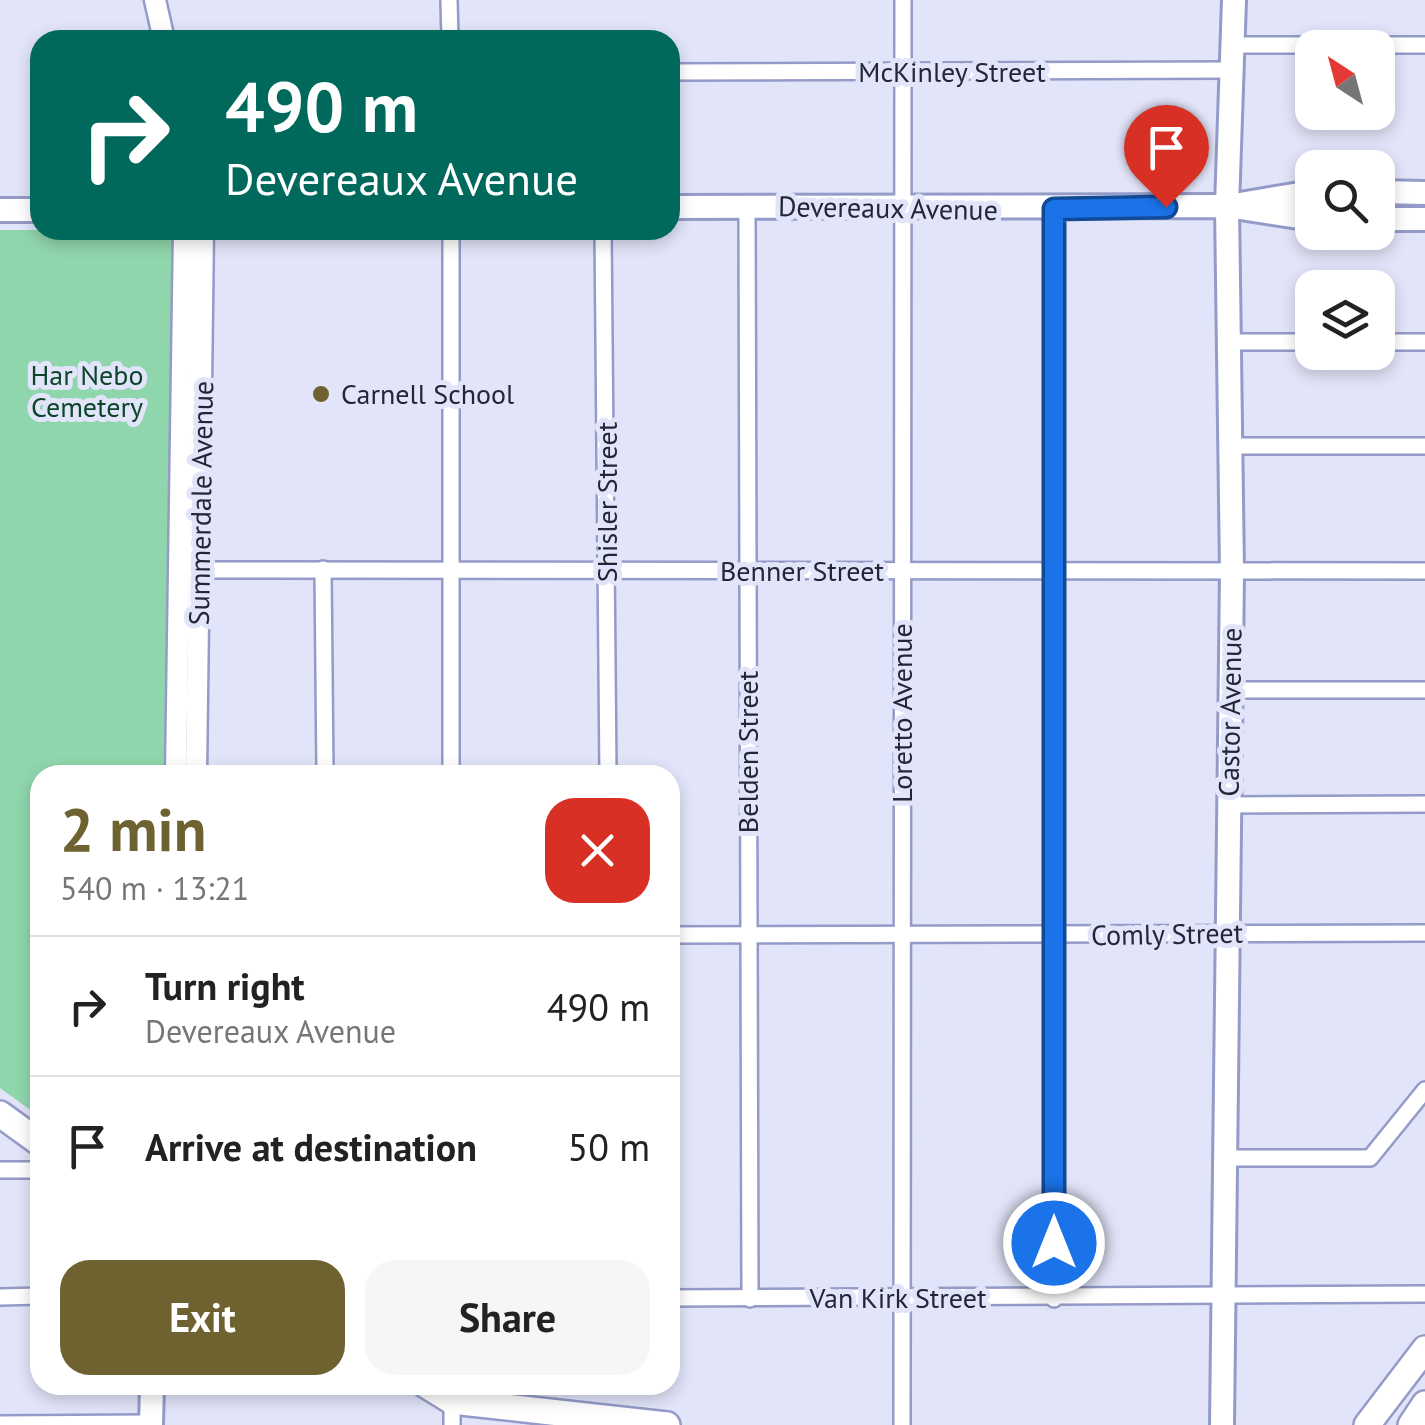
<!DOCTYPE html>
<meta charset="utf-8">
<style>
body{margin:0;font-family:"PT Sans",sans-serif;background:#f6f6f6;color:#222;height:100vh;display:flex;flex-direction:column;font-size:38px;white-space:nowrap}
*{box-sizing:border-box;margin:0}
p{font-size:32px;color:#767676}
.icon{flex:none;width:55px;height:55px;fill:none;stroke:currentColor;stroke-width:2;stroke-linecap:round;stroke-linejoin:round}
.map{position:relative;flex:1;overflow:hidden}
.drawer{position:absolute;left:30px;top:765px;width:650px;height:630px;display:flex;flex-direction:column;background:#fff;border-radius:30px;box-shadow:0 5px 15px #0003}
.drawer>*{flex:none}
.top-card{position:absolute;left:30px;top:30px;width:650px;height:210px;border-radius:30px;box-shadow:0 5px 15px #0003;background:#00695c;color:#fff;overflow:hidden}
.needle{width:65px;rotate:324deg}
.buttons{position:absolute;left:1295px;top:30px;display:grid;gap:20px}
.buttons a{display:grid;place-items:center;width:100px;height:100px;border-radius:20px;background:#fff;box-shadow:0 5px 15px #0003;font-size:50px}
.pin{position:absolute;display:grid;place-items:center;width:85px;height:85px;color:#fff;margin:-102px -42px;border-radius:50% 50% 50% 0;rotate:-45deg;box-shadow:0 0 10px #0007}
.pin .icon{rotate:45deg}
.me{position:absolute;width:110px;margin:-55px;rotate:0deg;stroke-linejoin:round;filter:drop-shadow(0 0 8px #0008)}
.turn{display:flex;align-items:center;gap:35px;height:210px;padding:0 30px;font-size:45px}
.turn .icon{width:130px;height:130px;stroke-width:2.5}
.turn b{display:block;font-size:70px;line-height:85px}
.round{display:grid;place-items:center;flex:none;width:105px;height:105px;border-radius:30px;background:#f6f6f6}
.head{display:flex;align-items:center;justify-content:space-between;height:170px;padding:0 30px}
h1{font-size:60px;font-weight:700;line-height:75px;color:#6e6330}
.button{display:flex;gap:20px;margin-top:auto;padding:20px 30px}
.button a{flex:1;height:115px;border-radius:30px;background:#6e6330;color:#fff;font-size:40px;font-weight:700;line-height:115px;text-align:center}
.button a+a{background:#f6f6f6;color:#222}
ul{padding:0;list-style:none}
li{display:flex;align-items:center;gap:30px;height:140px;padding:0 30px;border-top:2px solid #e0e0e0}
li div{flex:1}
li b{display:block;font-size:38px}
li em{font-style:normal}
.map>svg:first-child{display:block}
.green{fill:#90d6ad}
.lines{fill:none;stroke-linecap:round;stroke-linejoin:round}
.minor-casing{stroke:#949bc8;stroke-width:20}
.tertiary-casing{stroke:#949bc8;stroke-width:25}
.secondary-casing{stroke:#949bc8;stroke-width:28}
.primary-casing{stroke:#949bc8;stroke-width:30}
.trunk-casing{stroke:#949bc8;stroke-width:30}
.minor{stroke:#fff;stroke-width:15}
.tertiary{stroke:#fff;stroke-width:20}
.secondary{stroke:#fff;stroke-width:22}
.primary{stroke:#fff;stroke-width:25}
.trunk{stroke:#fff;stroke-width:25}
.route-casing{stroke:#114b97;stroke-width:25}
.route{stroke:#1a73e8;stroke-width:18}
.poi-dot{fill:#6e6330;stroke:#e2e5f9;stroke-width:4}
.labels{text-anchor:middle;stroke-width:10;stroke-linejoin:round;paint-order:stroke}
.street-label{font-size:28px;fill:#232638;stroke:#e2e5f9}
.park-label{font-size:28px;fill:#0c452a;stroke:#e2e5f9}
.poi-label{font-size:28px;fill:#232638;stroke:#e2e5f9;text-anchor:start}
</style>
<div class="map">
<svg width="1425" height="1425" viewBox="0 0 1425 1425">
<rect width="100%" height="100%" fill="#e2e5f9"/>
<path class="green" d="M0,230H177L167,775H40V1117L0,1088Z"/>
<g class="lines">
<defs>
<g id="minor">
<path d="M449,0L450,40"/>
<path d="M1234,45H1425"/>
<path d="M670,72L1233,70"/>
<path d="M747,206L750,1299"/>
<path d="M603,230L608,775"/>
<path d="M1230,342H1312"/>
<path d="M1378,342H1425"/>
<path d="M1229,446H1425"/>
<path d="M323,569L325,775"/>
<path d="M188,570L1425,571"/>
<path d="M1230,690H1425"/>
<path d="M451,775V230"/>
<path d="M1228,805L1425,804"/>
<path d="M670,935L1425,933"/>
<path d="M1224,1158H1370L1425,1090"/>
<path d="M0,1170H40"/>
<path d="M0,1297L40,1296"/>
<path d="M670,1298L1425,1294"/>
<path d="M1054,1299V209"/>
<path d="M0,1424L151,1423"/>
<path d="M452,1425V1385"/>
<path d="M902,1425L903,0"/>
</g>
<g id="tertiary">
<path d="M155,0L164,40"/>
<path d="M176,775L184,230"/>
<path d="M196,775L203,230"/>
</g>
<g id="secondary">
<path d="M1378,192L1425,193"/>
<path d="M1240,204L1312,192"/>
<path d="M670,207L1227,206L1312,219"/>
<path d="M0,210H40"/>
<path d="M1378,219H1425"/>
<path d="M151,1425L152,1385"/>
<path d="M1222,1425L1232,572L1227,206L1234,0"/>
</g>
<g id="primary">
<path d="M0,1114L40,1143"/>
<path d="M426,1385L452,1401L667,1425"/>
</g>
<g id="trunk">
<path d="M1367,1425L1425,1349"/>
<path d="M1411,1425L1425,1404"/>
</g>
</defs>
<use href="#minor" class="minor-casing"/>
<use href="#tertiary" class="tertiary-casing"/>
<use href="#secondary" class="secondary-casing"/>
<use href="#primary" class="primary-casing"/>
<use href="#trunk" class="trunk-casing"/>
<use href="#minor" class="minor"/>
<use href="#tertiary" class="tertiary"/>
<use href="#secondary" class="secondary"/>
<use href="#primary" class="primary"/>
<use href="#trunk" class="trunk"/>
</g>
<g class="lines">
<defs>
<path id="route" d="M1054,1243V209L1166,207"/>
</defs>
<use href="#route" class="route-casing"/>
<use href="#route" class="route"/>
</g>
<circle class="poi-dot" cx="321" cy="394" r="10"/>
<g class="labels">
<g class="street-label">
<text x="952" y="82">McKinley Street</text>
<text transform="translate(888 208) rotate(1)" y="10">Devereaux Avenue</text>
<text transform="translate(607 502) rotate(-90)" y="10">Shisler Street</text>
<text transform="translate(201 503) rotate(-89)" y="10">Summerdale Avenue</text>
<text x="802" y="581">Benner Street</text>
<text transform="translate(1230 712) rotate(-89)" y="10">Castor Avenue</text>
<text transform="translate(902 713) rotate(-90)" y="10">Loretto Avenue</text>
<text transform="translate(748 752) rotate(-90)" y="10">Belden Street</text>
<text transform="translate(1167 934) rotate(-1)" y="10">Comly Street</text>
<text x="898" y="1308">Van Kirk Street</text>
</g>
<g class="park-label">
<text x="87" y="385">Har Nebo<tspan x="87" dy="32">Cemetery</tspan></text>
</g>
<g class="poi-label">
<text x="341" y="404">Carnell School</text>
</g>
</g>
</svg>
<div class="buttons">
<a><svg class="needle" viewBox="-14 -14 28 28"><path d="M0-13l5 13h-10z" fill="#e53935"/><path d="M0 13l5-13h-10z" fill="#767676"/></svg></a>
<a><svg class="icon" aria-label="search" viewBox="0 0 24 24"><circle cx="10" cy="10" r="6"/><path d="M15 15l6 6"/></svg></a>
<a><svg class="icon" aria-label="layers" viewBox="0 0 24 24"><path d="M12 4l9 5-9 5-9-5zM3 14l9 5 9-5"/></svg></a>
</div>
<div class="pin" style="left:1166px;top:207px;background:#d93025"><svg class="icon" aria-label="arrive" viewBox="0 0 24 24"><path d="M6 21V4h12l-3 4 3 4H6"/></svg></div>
<svg class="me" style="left:1054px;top:1243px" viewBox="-20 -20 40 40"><circle r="17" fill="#1a73e8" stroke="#fff" stroke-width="3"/><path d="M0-11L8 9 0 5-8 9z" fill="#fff"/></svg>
<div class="top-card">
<div class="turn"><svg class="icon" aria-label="right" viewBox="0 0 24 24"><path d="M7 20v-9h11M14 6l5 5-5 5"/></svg><div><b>490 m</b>Devereaux Avenue</div></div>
</div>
<section class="drawer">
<div class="head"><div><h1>2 min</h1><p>540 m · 13:21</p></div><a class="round" style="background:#d93025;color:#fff"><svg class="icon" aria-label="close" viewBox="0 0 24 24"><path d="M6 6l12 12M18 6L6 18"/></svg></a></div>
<ul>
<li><svg class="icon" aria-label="right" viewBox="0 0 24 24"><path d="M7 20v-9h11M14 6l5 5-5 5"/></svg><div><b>Turn right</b><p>Devereaux Avenue</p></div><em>490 m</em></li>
<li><svg class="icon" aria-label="arrive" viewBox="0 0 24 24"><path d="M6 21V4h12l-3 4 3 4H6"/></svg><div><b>Arrive at destination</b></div><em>50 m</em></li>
</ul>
<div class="button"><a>Exit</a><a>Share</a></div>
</section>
</div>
